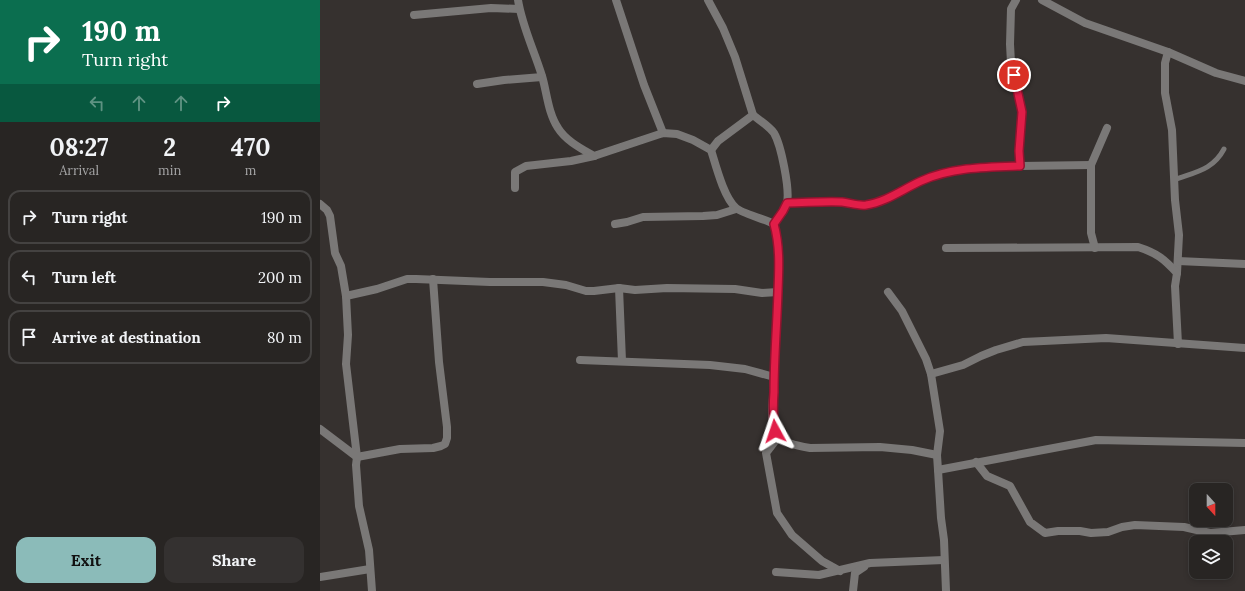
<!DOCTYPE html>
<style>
body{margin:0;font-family:Lora,serif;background:#343130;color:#f1f3f6;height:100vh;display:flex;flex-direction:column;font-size:15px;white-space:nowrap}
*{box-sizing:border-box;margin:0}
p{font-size:13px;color:#a5a5a6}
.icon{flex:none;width:22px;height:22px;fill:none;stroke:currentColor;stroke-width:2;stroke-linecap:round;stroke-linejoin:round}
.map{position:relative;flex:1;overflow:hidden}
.panel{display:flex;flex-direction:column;background:#282523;width:320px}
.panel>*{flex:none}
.guide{background:#0b6e4f;color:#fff;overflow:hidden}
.needle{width:26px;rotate:159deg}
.tools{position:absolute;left:869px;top:483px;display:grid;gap:8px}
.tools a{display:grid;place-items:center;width:44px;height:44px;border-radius:8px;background:#282523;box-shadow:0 2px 6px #0003,0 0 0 1px #444241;font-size:20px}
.pin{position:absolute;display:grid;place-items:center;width:34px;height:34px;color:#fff;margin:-17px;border:2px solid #fff;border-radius:50%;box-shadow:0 1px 4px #0007}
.me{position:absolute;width:44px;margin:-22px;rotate:355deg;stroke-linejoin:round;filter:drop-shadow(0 0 3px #0008)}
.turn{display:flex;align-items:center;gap:14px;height:84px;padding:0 16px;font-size:18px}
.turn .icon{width:52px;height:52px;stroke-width:2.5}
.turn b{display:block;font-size:28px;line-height:34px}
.lanes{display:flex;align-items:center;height:38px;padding:0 16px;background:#0003;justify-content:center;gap:20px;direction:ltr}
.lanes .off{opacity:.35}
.eta{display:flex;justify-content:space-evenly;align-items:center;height:68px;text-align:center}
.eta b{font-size:24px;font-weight:700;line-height:28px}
.button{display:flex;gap:8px;margin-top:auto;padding:8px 16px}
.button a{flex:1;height:46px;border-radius:12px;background:#8bbbb9;color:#111;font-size:16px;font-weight:700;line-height:46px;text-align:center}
.button a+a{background:#343130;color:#f1f3f6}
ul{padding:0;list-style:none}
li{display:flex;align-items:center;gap:12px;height:54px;margin:0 8px 6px;padding:0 8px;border:2px solid #444241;border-radius:12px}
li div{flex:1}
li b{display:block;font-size:15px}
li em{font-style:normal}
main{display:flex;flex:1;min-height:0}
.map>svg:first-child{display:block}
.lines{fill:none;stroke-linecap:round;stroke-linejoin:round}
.service{stroke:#7a7877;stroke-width:5}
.minor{stroke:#7a7877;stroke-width:8}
.route-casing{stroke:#92132f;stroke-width:10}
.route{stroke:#e11d48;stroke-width:7}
</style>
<main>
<section class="panel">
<div class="guide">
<div class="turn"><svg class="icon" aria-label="right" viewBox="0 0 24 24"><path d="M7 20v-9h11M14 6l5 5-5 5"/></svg><div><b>190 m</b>Turn right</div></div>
<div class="lanes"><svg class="icon off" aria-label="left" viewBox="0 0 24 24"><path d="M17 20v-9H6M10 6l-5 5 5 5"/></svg><svg class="icon off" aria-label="ahead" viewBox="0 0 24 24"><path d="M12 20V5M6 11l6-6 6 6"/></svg><svg class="icon off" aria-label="ahead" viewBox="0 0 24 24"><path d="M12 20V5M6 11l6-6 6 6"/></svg><svg class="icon" aria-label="right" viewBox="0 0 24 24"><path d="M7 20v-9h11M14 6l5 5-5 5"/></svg></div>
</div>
<div class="eta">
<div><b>08:27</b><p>Arrival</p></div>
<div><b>2</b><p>min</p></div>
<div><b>470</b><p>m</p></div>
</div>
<ul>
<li><svg class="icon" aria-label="right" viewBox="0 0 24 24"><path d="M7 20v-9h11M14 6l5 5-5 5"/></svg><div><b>Turn right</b></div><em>190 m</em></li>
<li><svg class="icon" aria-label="left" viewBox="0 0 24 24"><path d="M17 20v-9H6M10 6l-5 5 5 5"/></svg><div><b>Turn left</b></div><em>200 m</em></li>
<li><svg class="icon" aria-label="arrive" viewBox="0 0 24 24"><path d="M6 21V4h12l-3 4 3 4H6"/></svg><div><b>Arrive at destination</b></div><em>80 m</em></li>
</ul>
<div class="button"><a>Exit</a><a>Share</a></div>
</section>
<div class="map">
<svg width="925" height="591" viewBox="0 0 925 591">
<rect width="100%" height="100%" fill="#36312f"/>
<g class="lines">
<path class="service" d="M854,180C875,172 893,170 904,149"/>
<g class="minor">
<path d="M198,0C202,26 214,50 222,76C227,93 228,113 238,128C246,141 262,149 274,156L343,133L357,134L373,140L391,150C396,166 404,198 416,208C421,213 445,219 454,224C460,246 459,268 458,291C457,325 454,360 453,395C453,405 450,421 455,431C460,443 478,446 490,448L560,447L592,450L617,455"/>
<path d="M296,0L324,85L343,133"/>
<path d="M388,0L403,28L415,57L433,115L398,141L391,150"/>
<path d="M696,0L691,9L690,44L691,63L702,111L699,151L700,166L771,165"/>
<path d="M722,0L765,23L848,52L896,73L925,81"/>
<path d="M94,15L171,8L199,9"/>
<path d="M848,52L845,63V93L852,130L855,200L859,235L857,273"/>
<path d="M157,84L184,80L222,77"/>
<path d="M433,115C439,120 449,126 454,133C461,145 470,189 467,203C465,211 458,218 454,224"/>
<path d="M195,188V172L206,166L251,161L274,156"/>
<path d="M467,203C485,203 503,201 522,202C530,203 538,206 546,205C566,202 583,189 601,181C632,167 668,167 700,166"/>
<path d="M0,204L7,210L10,216L15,253L21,266L26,296L28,335L26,364L37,457L36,465L39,506L49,550L52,591"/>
<path d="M295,224L307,222L323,217L383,216L397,215L416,209"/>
<path d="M626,248L818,247C837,253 844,259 857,273L855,286L858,344"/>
<path d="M775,248L771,233V165L787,128"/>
<path d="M858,261L925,264"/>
<path d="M299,288L302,361"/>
<path d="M568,292L582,311L606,359L611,374L620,431L617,455L618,470L621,518L624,540L626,591"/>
<path d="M26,296L57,289L87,279H96L170,282H223L246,285L266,291H274L299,288L315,290L347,288L415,289L442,293L458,292"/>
<path d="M260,360L390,365L425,369L454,377"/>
<path d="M611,374L643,365L661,356L676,350L703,342L786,338L925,348"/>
<path d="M0,429L37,457L80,449L113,448L121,446L125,444L127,438V427L119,362L113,279"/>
<path d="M459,436L446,453L457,513L472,535L502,561L520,571"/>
<path d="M656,462L667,476L690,486L710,522L725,533L738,531H760L771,533L788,532L802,527L815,525L864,527L890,533L925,530"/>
<path d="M618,470L776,440L925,443"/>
<path d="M456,572L499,575L550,563L624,560"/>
<path d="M0,577L50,569"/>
<path d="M533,591L535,573L544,567"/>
</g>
</g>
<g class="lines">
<defs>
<path id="route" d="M455,431C453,418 453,405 454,392C454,358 457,324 458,291C459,268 460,246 454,224L463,211L467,203C485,203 503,201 522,202C530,203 538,206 546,205C566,202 583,189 601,181C632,167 668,167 700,166L699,151L702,112L694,75"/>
</defs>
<use href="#route" class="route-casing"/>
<use href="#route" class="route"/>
</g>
</svg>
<div class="tools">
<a><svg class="needle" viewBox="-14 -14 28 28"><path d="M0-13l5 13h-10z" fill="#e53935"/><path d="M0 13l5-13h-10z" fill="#a5a5a6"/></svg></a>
<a><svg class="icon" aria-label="layers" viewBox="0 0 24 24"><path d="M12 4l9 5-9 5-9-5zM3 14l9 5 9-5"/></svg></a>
</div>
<div class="pin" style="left:694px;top:75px;background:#d93025"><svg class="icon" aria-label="arrive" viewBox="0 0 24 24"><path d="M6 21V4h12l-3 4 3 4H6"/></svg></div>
<svg class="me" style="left:455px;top:431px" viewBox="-20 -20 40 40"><path d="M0-17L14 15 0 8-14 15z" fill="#e11d48" stroke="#fff" stroke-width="4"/></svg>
</div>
</main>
